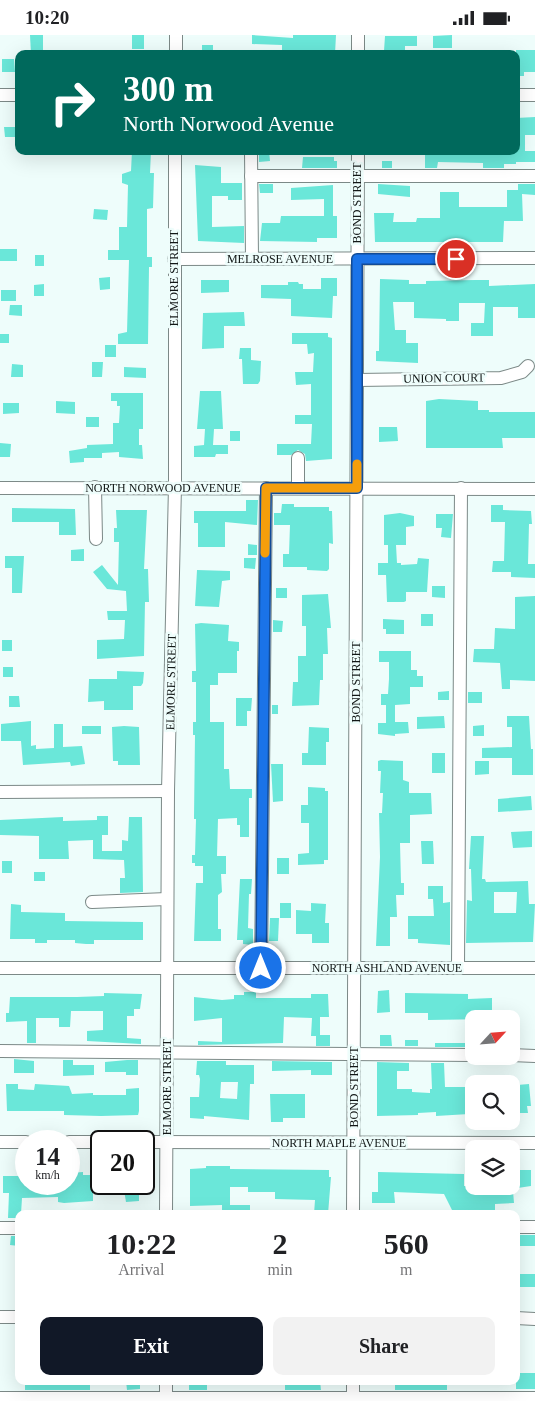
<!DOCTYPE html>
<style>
body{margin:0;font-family:"Times New Roman",serif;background:#f2f2f2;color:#202124;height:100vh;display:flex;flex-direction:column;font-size:19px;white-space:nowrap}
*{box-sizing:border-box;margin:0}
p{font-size:16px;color:#757577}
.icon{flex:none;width:28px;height:28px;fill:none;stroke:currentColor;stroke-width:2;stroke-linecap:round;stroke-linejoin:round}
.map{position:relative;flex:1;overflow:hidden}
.panel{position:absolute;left:15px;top:1175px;width:505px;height:175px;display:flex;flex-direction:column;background:#fff;border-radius:10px;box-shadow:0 5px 20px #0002}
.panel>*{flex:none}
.top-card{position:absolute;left:15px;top:15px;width:505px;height:105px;border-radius:10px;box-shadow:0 5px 20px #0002;background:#00695c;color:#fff;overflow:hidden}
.needle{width:32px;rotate:64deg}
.fabs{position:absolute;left:465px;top:975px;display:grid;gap:10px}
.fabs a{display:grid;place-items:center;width:55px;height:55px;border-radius:10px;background:#fff;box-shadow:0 5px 20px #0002;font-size:25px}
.speed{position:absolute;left:15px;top:1095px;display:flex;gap:10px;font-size:25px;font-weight:700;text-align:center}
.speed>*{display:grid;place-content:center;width:65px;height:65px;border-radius:50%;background:#fff;box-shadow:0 5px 20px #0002;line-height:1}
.speed small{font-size:12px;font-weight:400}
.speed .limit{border:2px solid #111;border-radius:8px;background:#fff;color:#111}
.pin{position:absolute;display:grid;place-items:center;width:42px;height:42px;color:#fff;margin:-21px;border:2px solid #fff;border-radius:50%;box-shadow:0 1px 5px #0007}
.me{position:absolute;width:55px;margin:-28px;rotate:0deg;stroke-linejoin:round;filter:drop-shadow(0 0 4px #0008)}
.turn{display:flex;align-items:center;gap:18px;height:105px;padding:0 25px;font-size:22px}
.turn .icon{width:65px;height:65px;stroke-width:2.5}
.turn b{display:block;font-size:35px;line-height:42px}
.eta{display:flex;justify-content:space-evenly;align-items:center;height:85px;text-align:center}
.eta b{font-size:30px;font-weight:800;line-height:35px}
.primary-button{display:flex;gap:10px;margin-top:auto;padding:10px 25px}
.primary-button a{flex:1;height:58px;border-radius:10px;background:#111827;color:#fff;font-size:20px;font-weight:800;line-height:58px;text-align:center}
.primary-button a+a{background:#f2f2f2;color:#202124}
.status{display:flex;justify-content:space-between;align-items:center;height:35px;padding:0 25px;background:#fff;direction:ltr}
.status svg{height:14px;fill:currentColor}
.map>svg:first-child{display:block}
.building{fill:#6ae7d9;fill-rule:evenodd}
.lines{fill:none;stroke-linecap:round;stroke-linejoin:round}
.minor-casing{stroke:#7c8987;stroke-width:14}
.minor{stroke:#fff;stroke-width:12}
.route-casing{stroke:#114b97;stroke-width:12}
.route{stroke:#1a73e8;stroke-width:9}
.slow{stroke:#f59e0b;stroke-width:9}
.labels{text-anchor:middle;stroke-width:5;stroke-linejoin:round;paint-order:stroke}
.street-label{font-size:12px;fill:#121716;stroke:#eefdfb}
</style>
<div class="status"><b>10:20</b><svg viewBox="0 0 49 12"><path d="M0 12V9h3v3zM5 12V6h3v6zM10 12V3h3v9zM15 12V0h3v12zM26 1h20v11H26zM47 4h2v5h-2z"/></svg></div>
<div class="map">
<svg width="535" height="1366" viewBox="0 0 535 1366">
<rect width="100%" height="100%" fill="#eefdfb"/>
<g class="building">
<path d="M30,0H43V19H31Z"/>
<rect x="132" y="0" width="12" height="14"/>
<path d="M252,0L293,3V0H336L335,19H282V10L252,9Z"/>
<path d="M452,0V13H433V1Z"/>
<path d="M385,1H417V11H405V16H384Z"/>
<rect x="202" y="10" width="11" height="9"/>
<path d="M516,15H535V37H524V41H516Z"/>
<path d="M2,24H14L15,37H2Z"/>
<path d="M535,82V100H525V116H535V127H516V129H504V133H483V128L438,127L437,133H425V118L516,116V83Z"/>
<path d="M4,92H15V102H5Z"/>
<path d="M132,116H151L150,138H154L153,173L147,174V222H152V232H149L148,309H118V299L127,297L129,225H108V215H119V192H127L128,150L122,148V139L131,136Z"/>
<path d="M259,116H269L270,126L259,127Z"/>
<path d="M303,122H334V126H337V133H302Z"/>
<rect x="382" y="126" width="10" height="7"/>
<path d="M195,130L221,132V148H242V165H228V161H212V192L244,191V208L198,206Z"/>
<path d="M259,149H273V158H260Z"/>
<path d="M378,149L410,151V162L378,159Z"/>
<path d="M518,149H535V160L522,159L523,186H504L503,207H375L374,178H394L393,187H416L417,183H440V157H459V172H507V155H518Z"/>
<path d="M333,150V181H337V203H317V207L260,206L262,188H280L281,181H324V164L291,165V153Z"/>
<path d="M94,174L108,175L107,185L93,184Z"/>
<rect x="0" y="214" width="17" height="12"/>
<rect x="35" y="220" width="9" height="11"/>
<path d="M110,242V254L100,255L99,243Z"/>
<path d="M321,243H337V261H333L332,283L291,281V264L261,263V250H288V247H298L299,249H303V254H321Z"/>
<path d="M380,244L409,245V249H426V246L475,245H489V251L535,249V283H518V272H493V301H471V288H484L485,268H459V286H446V284L414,283V267H393L395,295H406V308H418V328L376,326V316H379Z"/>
<path d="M201,245H229V257L201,258Z"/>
<path d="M44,249V261H34V250Z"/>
<rect x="1" y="255" width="15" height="11"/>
<path d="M10,270H22V281L9,280Z"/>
<path d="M244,277L245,291H224V313L202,314L203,278Z"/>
<path d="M292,298H328V302L332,303V424L306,426L305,419L298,415L291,420H277V409H311L312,389H295V380H311V349L296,350L295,337H313L314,318L308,319L307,309H292Z"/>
<rect x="0" y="299" width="9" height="9"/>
<rect x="105" y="310" width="11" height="12"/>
<path d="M240,313H251V325L261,326L260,346L258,349H243L242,324H239Z"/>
<path d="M92,327H103L102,342H92Z"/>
<path d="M12,329L23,330V342H11Z"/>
<path d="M124,332L146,333V343L124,342Z"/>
<path d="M200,356H221L223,394H214L213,410H228V419H216L215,422H194V411L204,410L205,394H197Z"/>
<path d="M111,358H143V394H139V410H142L143,424L119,422V417L102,418V423H84V427L70,428L69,416L87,413V410L113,409V388H119L120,371H117V366H111Z"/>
<path d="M439,364L478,366V375H489V377H535V403H502L503,413H426V366Z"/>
<path d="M56,366L75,367V379L56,378Z"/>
<path d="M3,368H19V378L3,379Z"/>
<rect x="86" y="382" width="13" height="10"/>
<path d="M379,392H397L398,406L379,407Z"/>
<rect x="230" y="396" width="10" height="10"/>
<path d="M0,408L11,409L10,422H0Z"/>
<path d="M246,465H258L257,490L225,487V512H198V488H194V476H246Z"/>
<path d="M282,469H294V472H329V476H332L333,509L329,508V534L327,536L307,535V532H283V519H289L290,490H274V478H281Z"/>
<path d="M491,470H503V475L531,476L532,489H529L528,529H535V543L511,542V537H492L493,526H504L505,487H491Z"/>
<path d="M12,473L75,474L76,500H59V487H12Z"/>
<path d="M116,475H147L144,534H148L149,567H145L144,621L97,624V605L124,604L125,585H108L107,576H127L126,556L107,554L93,537L102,530L118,550L119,507H114V493H117Z"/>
<path d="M400,478L414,481V491L406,492V510H396L397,528H401V530L417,529L418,523L429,524L427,557H406V566L404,567H387L386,540H378V528H388V510H384V480Z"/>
<path d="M436,479H453L451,503L441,502L442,493H436Z"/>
<path d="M248,509L257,510V520H248Z"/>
<path d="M84,514V526H71V515Z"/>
<path d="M5,521H24L22,558H12V533H5Z"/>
<path d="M244,523H256L255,534L244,533Z"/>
<path d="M197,535L230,536V545L222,546L219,572L195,571Z"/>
<path d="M432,551H445V563L432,562Z"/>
<rect x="276" y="553" width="11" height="10"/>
<path d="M328,559L331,593H327L328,619H323V645H320L319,670L292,671L293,647H298V621H306V591H302V560Z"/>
<path d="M535,561V646L510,645V654H502L500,628L473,627L474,614H494L495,593L515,594V562Z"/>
<rect x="421" y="579" width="12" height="12"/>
<path d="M383,584L404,585V599H386V594H383Z"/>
<path d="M273,585L283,586L282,597H273Z"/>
<path d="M201,588L229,590L228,606L239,607V616H237V638H218V650H210V687H224V734H229L230,754H252V763H249V802H240V790H237V783L218,784L217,821H226V839H221L222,857L218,860V894H221V906H194L196,848H203V831H195V828H192V820H195L196,784H194L195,700H193V687H196V647H192V636H196L195,589Z"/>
<rect x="2" y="605" width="10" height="11"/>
<path d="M379,616H411V635H417V641H423V652H410V669L395,670V687H408L409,698L395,699V701L378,699V688H386V670H381V659H388L389,644V627H379Z"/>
<rect x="3" y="632" width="10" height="10"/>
<path d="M117,636L144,637L143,648L141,651H133V675H104V666L88,667L89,644H117Z"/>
<path d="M449,656V665H438V657Z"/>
<rect x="468" y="657" width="14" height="11"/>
<path d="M9,661H19L20,672H9Z"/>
<path d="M236,663H252L251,676H247V691H236Z"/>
<rect x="272" y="670" width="6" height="9"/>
<path d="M444,681L445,693L417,694V682Z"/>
<path d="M507,681H529L531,714H533V740H512V723H482V713L512,712V692H507Z"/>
<path d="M31,686V711L36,710V714L54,713V689H63V712L82,711L85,729L71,731L70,727L23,730L21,706H1V689Z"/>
<path d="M484,690V701H473V691Z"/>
<rect x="82" y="691" width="19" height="8"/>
<path d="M124,691L139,692L140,730H118V726H113L112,692Z"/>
<path d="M309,692L329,693V707H326V730H302V718H308Z"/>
<rect x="432" y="718" width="13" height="20"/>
<path d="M381,725L403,726V745L409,747V758H431L432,779L410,780V808H400L401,848H404V860H396L397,882H390V911H376L380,822L379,778H382L383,758H380L381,736H378V726Z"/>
<path d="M475,726H489V739L475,740Z"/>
<path d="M271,729H283V766L273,767Z"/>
<path d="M308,752L325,753V756H328V825H324V829L298,830V819L309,818V788H301V770H308Z"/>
<path d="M531,761L532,775L498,777V764Z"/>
<path d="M97,781H108V800H102V816H122V805L128,806L129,782H142L143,857L120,858V843H125L124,825L93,824V805L68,806L69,824H39V801L0,800V785L63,782V786L97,785Z"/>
<path d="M532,796V812L513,813L511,797Z"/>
<path d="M471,801H484L482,844H485L486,847L528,846L529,869H535L533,907L466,908L467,865L472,866L471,834H469ZM494,857H517L516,878H494Z"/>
<path d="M421,806H433L434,829H422Z"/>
<rect x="277" y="823" width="12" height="16"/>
<rect x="2" y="826" width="10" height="12"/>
<rect x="34" y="837" width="11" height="9"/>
<path d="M240,844H252L251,859H249L248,893L253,894V910L243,909V905H237Z"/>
<path d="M428,851H443V868L450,867V910L418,908V904H408V881H434L433,864H428Z"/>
<rect x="280" y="868" width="11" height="15"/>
<path d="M311,868L326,869L325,888H329V908H312V899H296V875L311,876Z"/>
<path d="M11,869L21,870V877L65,878V886L143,887V905H94V909H86L75,908V905H47V908H35V904H10Z"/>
<path d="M270,883H279L278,906H269Z"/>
<path d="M389,955L390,977L377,978L378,956Z"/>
<path d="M244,957H256V963H311V959H328L329,982H320V1000H330V1011H316V1001H311L312,983L284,982L283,1008L198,1010V1006L222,1007V983L194,986V962L222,965L234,964V960H244Z"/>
<path d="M104,958L142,959L140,974H134V981H127V1003L141,1004V1009L87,1006V996L103,995V976H71L70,992H59V983H36V1008H27V986L6,987V978H9L10,962H77L104,961Z"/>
<path d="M405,958L468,959V964L492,963V984L428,985V978H405Z"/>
<path d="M380,1000H391L392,1011H380Z"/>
<rect x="405" y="1005" width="13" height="6"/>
<rect x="435" y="1008" width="35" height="4"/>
<path d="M14,1024L34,1026V1038H14Z"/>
<path d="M63,1025H73V1030H94V1040L63,1041Z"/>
<path d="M127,1025H138V1040H126V1037H105V1027Z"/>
<path d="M197,1026H226V1030H254V1049H250L249,1085L204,1081V1084L190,1083V1062H199L200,1044L199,1040H196ZM221,1047H238L237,1064L220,1063Z"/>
<path d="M272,1026L332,1027V1040H311V1035L272,1036Z"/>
<path d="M377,1027L409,1028V1036H397V1054H412V1057L430,1058V1054H432L431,1028H444L445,1052H470L469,1079L436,1081V1077L418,1078V1080L377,1081Z"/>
<path d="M6,1049H18V1054L34,1055L35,1049L69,1051L72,1059L93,1058V1060H126V1054L139,1053V1076L138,1080L101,1081L64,1080V1076H7Z"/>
<path d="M529,1049L531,1071H527L528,1078H518V1070H516L517,1050Z"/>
<path d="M270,1059H305V1083H283V1087H271Z"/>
<path d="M206,1131H230V1134L329,1135V1142H331L328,1179H314L315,1165L275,1164V1157H248V1152H230V1170H250V1179H222V1170L190,1171V1134L206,1133Z"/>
<path d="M511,1135H531V1151L511,1154Z"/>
<path d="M83,1137V1140H101V1155H93V1166L64,1168L58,1167V1162L22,1163L21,1179H19V1183H8L9,1158H3V1141H26V1149H69V1138Z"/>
<path d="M378,1137L464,1139V1151H493V1156H513L514,1168L495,1169V1179H454L444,1159L394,1157L395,1168H372V1157H378Z"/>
<path d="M123,1149H139V1166L126,1167Z"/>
<rect x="516" y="1200" width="19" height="11"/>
<path d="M11,1201H19V1211L10,1210Z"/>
<rect x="516" y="1239" width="19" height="13"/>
<rect x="516" y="1338" width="19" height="16"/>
<rect x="25" y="1346" width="65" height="9"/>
<path d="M126,1346H140V1354L127,1355Z"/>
<rect x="189" y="1346" width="18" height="9"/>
<path d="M285,1346H320L321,1355H285Z"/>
<rect x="395" y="1346" width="52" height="9"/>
</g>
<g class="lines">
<defs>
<g id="minor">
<path d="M176,19V0"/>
<path d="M358,19V0"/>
<path d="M0,60H19"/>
<path d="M516,60H535"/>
<path d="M251,116L252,224"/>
<path d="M251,141H535"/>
<path d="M174,224L535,223"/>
<path d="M357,345L501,343L522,337L528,331"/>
<path d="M95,452L96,504"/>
<path d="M0,453L535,454"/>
<path d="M298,453V423"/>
<path d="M0,757L168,756"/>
<path d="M92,867L167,864"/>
<path d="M0,933H535"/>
<path d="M261,933L266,453"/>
<path d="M458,933L461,453"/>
<path d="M0,1016L474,1020"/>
<path d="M511,1020L535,1021"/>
<path d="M0,1107H26"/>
<path d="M69,1107H101"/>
<path d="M144,1107L535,1108"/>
<path d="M166,1179L168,756L175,451V116"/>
<path d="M353,1179L358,116"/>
<path d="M516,1192H535"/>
<path d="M0,1193H19"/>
<path d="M0,1282H19"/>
<path d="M516,1283L535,1284"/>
<path d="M0,1363H535"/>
<path d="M166,1366V1346"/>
<path d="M353,1366V1346"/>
</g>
</defs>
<use href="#minor" class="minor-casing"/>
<use href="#minor" class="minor"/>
</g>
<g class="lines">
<defs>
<path id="route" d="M261,933L266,453H357V224H456"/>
</defs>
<use href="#route" class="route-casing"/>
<use href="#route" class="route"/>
<path class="slow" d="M265,518L266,453H357V429"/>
</g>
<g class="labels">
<g class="street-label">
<text transform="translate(357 168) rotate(-90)" y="4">BOND STREET</text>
<text x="280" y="228">MELROSE AVENUE</text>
<text transform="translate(174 243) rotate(-90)" y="4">ELMORE STREET</text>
<text transform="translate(444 343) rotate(-1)" y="4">UNION COURT</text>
<text x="163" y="457">NORTH NORWOOD AVENUE</text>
<text transform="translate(171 647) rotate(-89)" y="4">ELMORE STREET</text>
<text transform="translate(356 647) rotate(-90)" y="4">BOND STREET</text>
<text x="387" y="937">NORTH ASHLAND AVENUE</text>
<text transform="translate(167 1052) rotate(-90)" y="4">ELMORE STREET</text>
<text transform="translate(354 1052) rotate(-90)" y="4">BOND STREET</text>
<text x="339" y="1112">NORTH MAPLE AVENUE</text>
</g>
</g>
</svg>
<div class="fabs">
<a><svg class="needle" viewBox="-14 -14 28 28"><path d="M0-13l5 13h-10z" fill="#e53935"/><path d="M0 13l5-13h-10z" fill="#757577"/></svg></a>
<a><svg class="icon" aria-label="search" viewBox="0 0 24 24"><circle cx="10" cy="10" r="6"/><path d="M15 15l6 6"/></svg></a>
<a><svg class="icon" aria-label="layers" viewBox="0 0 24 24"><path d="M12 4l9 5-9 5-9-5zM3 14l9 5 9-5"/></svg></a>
</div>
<div class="speed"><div>14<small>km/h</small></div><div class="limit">20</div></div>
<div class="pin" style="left:456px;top:224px;background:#d93025"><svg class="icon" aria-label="arrive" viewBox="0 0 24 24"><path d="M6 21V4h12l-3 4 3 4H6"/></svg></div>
<svg class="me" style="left:261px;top:933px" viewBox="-20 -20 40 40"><circle r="17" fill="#1a73e8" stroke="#fff" stroke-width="3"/><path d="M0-11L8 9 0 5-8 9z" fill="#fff"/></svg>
<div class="top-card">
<div class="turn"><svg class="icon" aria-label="right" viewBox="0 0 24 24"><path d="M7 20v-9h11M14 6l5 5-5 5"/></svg><div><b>300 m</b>North Norwood Avenue</div></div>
</div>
<section class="panel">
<div class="eta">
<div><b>10:22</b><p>Arrival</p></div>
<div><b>2</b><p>min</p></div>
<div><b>560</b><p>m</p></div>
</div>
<div class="primary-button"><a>Exit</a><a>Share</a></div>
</section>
</div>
